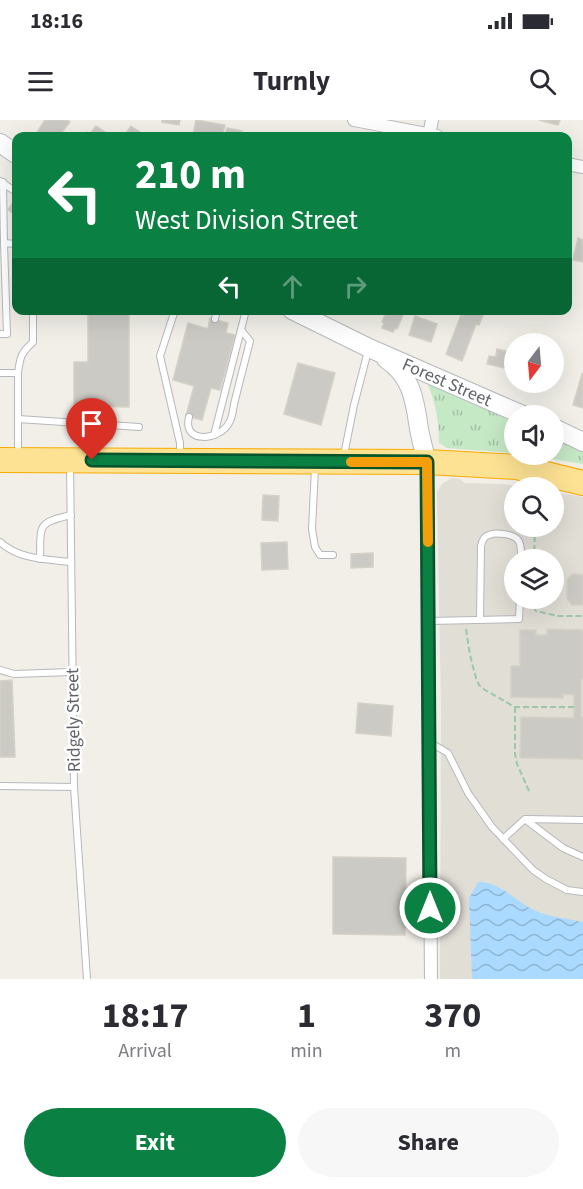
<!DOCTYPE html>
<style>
body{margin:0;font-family:"Source Sans 3",sans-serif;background:#f7f7f7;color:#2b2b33;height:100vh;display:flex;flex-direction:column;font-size:22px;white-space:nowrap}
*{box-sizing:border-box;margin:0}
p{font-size:20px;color:#7c7c81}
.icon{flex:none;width:33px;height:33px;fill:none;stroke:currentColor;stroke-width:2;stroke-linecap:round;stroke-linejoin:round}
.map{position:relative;height:859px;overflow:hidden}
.drawer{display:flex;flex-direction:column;background:#fff;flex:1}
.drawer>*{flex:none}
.banner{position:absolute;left:12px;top:12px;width:560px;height:183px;border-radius:12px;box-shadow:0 6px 24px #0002;background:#0b8043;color:#fff;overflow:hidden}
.needle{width:39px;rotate:196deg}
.buttons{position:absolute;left:504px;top:213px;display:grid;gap:12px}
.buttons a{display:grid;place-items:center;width:60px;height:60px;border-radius:50%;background:#fff;box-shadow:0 6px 24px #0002;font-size:30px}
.pin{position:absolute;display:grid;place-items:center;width:51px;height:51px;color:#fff;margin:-62px -26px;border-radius:50% 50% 50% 0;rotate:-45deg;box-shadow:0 0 6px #0007}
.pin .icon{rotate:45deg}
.me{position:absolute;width:66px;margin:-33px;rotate:0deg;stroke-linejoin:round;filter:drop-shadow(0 0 4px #0008)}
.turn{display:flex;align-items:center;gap:21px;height:126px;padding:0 24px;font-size:27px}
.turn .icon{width:78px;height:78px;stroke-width:2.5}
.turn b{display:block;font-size:42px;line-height:51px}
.lanes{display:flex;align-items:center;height:57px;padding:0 24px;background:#0003;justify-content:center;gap:30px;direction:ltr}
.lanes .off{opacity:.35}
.eta{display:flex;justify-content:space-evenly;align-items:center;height:102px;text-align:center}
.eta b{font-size:36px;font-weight:700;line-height:42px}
.action{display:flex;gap:12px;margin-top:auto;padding:12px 24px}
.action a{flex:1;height:69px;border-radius:36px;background:#0b8043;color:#fff;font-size:24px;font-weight:700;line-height:69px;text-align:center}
.action a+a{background:#f7f7f7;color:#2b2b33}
.status{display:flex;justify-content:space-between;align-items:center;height:42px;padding:0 30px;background:#fff;direction:ltr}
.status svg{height:16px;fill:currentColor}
header{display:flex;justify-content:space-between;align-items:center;height:78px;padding:0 24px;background:#fff;font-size:27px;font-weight:700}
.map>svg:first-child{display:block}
.education{fill:#e1ded6;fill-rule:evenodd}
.grass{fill:url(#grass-tufts)}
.water{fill:url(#water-waves)}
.building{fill:#cccac5;stroke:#d6d1c6;stroke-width:1.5}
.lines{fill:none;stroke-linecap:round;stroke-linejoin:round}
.lane-casing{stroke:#b5b8bc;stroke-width:8}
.street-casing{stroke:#b5b8bc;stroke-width:14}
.secondary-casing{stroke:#b6babf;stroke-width:20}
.highway-casing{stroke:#f9ab00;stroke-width:26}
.path{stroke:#9cc7a9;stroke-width:2;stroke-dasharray:6 3;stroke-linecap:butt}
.lane{stroke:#fff;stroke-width:6}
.street{stroke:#fff;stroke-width:12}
.secondary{stroke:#fff;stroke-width:18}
.highway{stroke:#fde293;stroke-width:24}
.route-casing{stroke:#07532c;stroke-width:15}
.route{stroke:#0b8043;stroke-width:10}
.slow{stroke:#f59e0b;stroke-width:10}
.labels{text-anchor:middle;stroke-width:5;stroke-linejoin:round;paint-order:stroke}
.street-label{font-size:18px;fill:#5f6368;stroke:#fff}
</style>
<div class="status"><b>18:16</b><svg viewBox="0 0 49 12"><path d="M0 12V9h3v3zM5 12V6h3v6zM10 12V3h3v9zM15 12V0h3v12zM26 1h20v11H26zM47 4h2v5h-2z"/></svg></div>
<header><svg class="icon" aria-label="menu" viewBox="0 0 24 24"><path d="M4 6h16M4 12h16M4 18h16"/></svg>Turnly<svg class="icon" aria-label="search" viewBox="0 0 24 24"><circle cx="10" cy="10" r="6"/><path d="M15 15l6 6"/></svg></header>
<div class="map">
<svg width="583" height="859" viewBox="0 0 583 859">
<defs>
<pattern id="grass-tufts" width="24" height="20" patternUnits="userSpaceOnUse" patternTransform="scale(1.5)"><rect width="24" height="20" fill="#c5e8c5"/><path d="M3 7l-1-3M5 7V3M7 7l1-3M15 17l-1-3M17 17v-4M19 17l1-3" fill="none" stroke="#a3c0a4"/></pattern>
<pattern id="water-waves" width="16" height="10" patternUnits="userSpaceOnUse" patternTransform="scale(1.5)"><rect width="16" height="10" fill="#aadaff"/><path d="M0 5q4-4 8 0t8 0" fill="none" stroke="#8eb4d2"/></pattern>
</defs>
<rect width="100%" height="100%" fill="#f1efe8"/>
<path class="education" d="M452,358L460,359L464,363L503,364L526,367L514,368V406H554V372L583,377V859H440L441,590L437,371L443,363ZM514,440H554V478H514Z"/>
<g class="grass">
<path d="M425,258L514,300V333L447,328L439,323C439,300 435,279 425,258Z"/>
<path d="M554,318L583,332V344L527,335L554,334Z"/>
</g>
<path class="water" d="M478,762C500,761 517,783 536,791C549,797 569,799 583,802V859H472L469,778Z"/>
<g class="building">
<path d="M45,0H67L70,2L59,16H40L36,14Z"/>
<path d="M162,0H180L179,5L162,2Z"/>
<path d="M196,0L225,5L222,16H193Z"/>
<path d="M539,0H560L558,5Z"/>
<path d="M96,6L108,14L107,16H84L87,12L90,14Z"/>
<path d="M131,6L141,13L139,16H124Z"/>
<path d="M227,8L242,11L241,16H225Z"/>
<path d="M14,81L16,83V95L8,90Z"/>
<path d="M578,118L583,120V142L573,140Z"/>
<path d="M88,190H129V287L74,286V242H88Z"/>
<path d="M387,190H405L397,209L395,208L393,212L382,208L384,203L382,202Z"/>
<path d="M465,190H485L479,205L476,204L462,241L446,234L461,195L463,196Z"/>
<path d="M415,196L437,204L431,222L409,215Z"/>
<path d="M210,198L228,203L226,213L235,215L220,270L211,268L202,300L186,296L194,266L173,260L188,203L208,209Z"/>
<path d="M497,229L514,233V250L487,244L489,236L496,237Z"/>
<path d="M298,243L335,253L321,305L284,294Z"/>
<path d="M582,254H583V288L573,285Z"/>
<path d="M263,375L279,376L278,401L262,400Z"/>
<path d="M287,422L288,449L262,450L261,423Z"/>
<path d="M373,433V447L351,448V434Z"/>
<path d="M572,454L583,455V485H572L567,479V460Z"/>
<path d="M547,509L583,510V559H581V597H583V639L520,638L521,597L574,598V575L563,574V578L511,577V546H520V510H536V515H547Z"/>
<path d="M12,560L15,637H0V561Z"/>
<path d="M358,583L393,586L391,616L356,613Z"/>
<path d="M333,737L406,738L405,815L333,814Z"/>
</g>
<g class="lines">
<defs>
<g id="lane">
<path d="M0,61L16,72"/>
<path d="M3,62L4,123"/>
<path d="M175,190L160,236L180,323V337"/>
<path d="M215,199L217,190"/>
<path d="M0,214H7L4,123L16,124"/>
<path d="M0,253H18"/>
<path d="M189,297C182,324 219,321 229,303C233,297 233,287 235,280C240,260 245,240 250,221L241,210"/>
<path d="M18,299L139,307"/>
<path d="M214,315L246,190"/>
<path d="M18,334V253C20,237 21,233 33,222V190"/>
<path d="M344,335L354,285L368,231"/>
<path d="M70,344L74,667L87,859"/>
<path d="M315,348L312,409L315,427L320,435H333"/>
<path d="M0,422C20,440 46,439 71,442"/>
<path d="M40,439C41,405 36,403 71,395"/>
<path d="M480,499L481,426C482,421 484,416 489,415C495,412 514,414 518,420C522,425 521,433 521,440"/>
<path d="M429,501L519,499L520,478"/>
<path d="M0,550L14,554L72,552"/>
<path d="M429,622L448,633L468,673L492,707L533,750L546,759L567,770L583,772"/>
<path d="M0,666L74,667"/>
<path d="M526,700L563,728L583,737"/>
<path d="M503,719L525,699L583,700"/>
</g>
<g id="street">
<path d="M354,0L437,16"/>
<path d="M429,15L432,0"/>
<path d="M567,44L583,47"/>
<path d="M427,342L431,859"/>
</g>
<g id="secondary">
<path d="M0,23L16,34"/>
<path id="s1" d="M292,190L369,228L525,296"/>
<path d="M386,239C412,256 415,281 419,309C421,320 424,331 427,342"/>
<path d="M554,308L583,322"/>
</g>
<path id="highway" d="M0,340L427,342L517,347L583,363"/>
</defs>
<use href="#lane" class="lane-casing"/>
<use href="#street" class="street-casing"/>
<use href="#secondary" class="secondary-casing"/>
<use href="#highway" class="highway-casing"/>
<g class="path">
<path d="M534,440L535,406"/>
<path d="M533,478V487L536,491L558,496H583"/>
<path d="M466,509L470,535L476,558L479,565L485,570L515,587H574"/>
<path d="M515,587V634L517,644L529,671"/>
</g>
<use href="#lane" class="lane"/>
<use href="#street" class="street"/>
<use href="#secondary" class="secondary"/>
<use href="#highway" class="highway"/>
</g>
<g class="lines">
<defs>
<path id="route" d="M92,340L427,342L430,788"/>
</defs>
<use href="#route" class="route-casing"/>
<use href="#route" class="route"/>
<path class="slow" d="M351,342H427L428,422"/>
</g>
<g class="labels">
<g class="street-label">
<text dy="6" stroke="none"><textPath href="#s1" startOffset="171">Forest Street</textPath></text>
<text transform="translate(73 600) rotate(-91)" y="6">Ridgely Street</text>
</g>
</g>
</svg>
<div class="buttons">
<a><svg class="needle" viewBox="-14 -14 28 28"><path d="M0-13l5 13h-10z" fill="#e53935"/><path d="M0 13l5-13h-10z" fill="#7c7c81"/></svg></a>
<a><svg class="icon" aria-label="sound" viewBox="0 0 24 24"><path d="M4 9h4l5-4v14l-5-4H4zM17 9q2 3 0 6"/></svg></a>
<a><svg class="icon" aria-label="search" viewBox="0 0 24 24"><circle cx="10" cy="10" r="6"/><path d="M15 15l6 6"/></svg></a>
<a><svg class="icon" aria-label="layers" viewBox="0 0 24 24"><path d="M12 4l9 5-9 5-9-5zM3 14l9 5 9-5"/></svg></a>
</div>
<div class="pin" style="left:92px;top:340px;background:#d93025"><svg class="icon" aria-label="arrive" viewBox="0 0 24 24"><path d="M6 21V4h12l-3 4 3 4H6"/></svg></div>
<svg class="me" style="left:430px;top:788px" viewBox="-20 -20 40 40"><circle r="17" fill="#0b8043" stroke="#fff" stroke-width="3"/><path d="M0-11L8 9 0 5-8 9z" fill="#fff"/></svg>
<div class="banner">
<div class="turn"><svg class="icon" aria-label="left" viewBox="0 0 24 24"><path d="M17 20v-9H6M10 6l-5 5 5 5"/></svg><div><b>210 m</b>West Division Street</div></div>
<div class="lanes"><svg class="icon" aria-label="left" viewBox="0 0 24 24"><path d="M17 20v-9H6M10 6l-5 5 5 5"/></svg><svg class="icon off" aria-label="ahead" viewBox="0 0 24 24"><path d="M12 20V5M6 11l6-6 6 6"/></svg><svg class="icon off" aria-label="right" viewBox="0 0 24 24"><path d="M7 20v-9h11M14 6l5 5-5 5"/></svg></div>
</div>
</div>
<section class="drawer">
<div class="eta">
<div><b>18:17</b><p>Arrival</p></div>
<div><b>1</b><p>min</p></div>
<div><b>370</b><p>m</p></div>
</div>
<div class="action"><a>Exit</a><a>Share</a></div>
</section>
